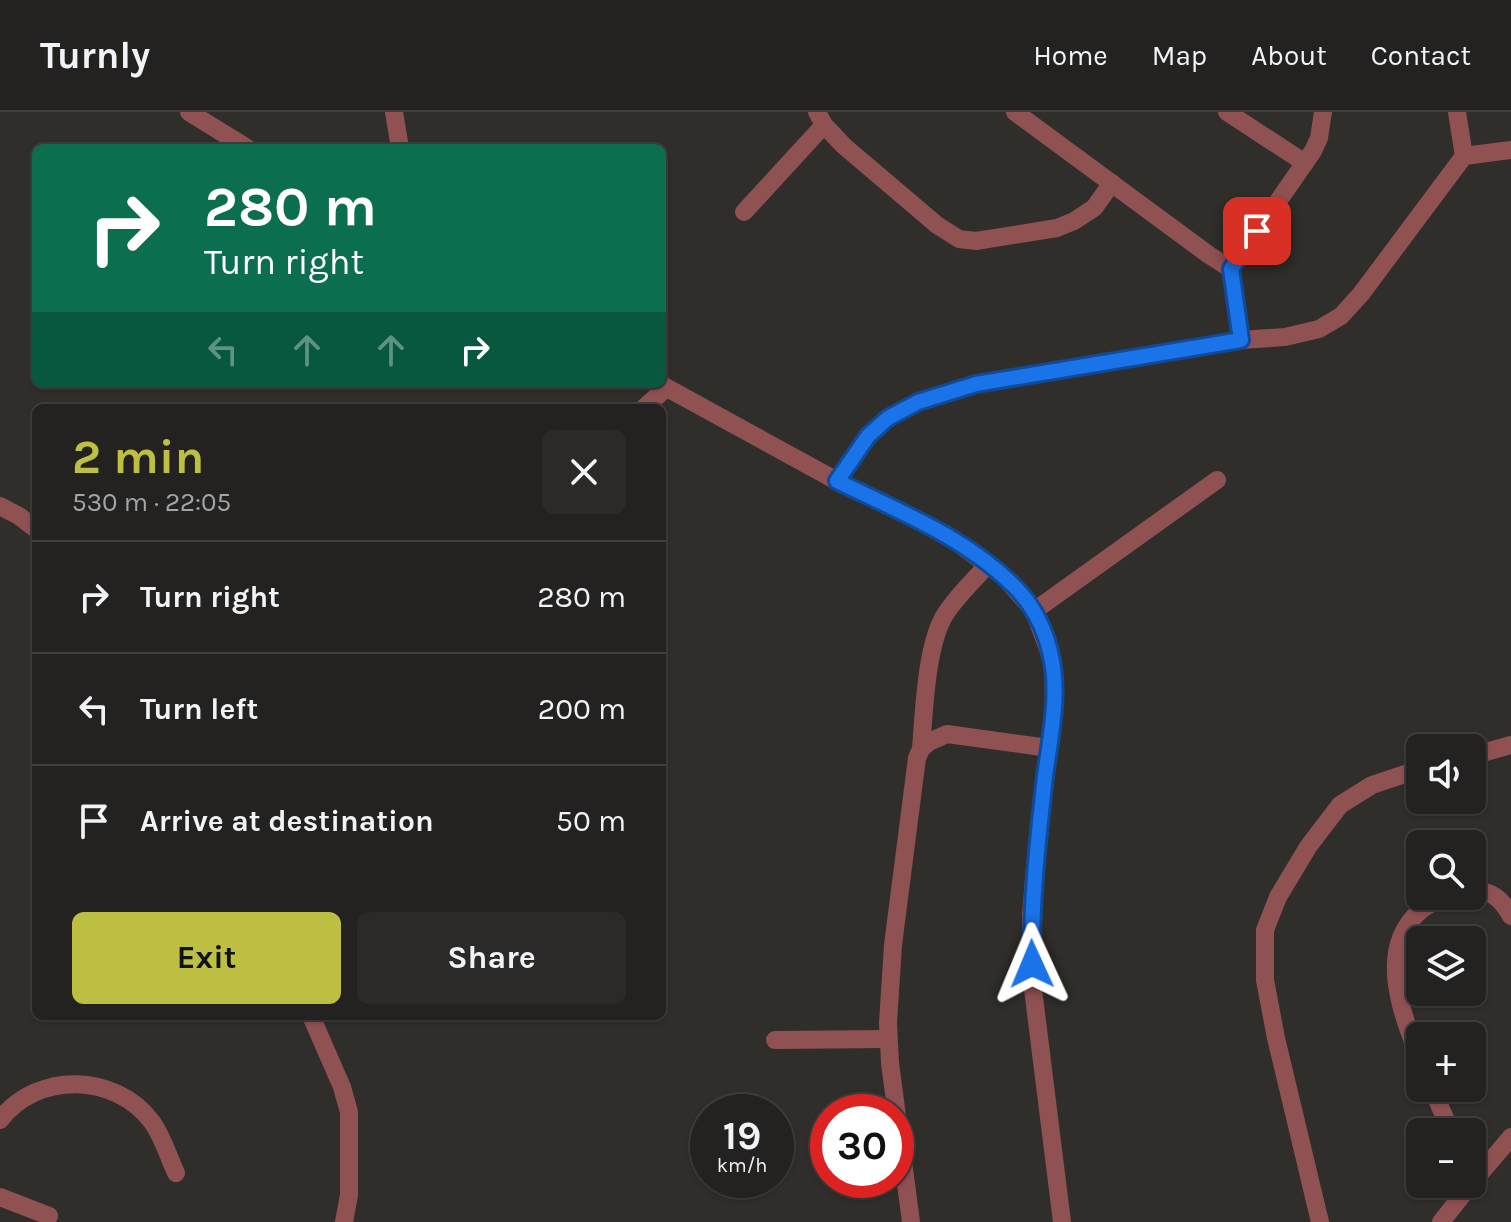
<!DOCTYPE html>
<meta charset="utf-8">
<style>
body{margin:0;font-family:Karla,sans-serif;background:#2b2a29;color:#f1f3f6;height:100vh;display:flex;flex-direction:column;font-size:30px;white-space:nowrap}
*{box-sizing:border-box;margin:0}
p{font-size:26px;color:#a3a4a5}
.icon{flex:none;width:44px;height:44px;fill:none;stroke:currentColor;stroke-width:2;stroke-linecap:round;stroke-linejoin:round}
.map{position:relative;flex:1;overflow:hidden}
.drawer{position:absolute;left:32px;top:292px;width:634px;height:616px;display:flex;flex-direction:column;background:#232220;border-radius:12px;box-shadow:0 2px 6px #0004,0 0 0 2px #403f3e}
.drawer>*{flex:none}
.guide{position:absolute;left:32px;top:32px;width:634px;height:244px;border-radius:12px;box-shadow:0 2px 6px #0004,0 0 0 2px #403f3e;background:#0b6e4f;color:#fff;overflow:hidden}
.buttons{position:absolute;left:1406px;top:622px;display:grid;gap:16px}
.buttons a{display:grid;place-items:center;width:80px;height:80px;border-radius:12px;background:#232220;box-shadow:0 2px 6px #0004,0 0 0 2px #403f3e;font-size:40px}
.speed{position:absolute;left:690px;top:982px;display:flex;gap:16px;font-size:40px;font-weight:700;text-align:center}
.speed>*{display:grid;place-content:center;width:104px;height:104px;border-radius:50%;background:#232220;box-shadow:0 2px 6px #0004,0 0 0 2px #403f3e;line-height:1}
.speed small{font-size:20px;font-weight:400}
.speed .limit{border:12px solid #d22;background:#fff;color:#111}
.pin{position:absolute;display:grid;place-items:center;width:68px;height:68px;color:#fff;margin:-34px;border-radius:16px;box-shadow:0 4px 12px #0006}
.me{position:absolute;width:88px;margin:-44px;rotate:359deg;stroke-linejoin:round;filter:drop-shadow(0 0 6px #0008)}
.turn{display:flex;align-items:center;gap:28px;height:168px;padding:0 40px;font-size:36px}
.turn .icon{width:104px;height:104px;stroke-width:2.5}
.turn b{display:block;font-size:56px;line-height:68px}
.lanes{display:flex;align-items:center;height:76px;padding:0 40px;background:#0003;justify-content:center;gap:40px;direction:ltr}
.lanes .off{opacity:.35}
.round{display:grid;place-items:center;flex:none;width:84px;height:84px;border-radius:12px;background:#2b2a29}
.head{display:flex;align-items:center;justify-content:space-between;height:136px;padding:0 40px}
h1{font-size:48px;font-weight:700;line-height:60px;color:#bdbf43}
.cta{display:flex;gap:16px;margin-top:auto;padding:16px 40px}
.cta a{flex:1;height:92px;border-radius:12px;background:#bdbf43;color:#111;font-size:32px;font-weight:700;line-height:92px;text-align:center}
.cta a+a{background:#2b2a29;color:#f1f3f6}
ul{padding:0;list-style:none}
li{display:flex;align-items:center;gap:24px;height:112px;padding:0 40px;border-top:2px solid #403f3e}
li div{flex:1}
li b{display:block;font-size:30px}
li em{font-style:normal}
header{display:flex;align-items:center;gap:48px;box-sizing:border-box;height:112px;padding:0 40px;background:#232220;border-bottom:2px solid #403f3e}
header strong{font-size:38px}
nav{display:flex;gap:44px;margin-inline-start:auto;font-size:28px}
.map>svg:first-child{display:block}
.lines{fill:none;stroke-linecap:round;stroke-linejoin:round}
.minor{stroke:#905153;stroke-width:18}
.route-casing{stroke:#114b97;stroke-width:20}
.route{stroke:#1a73e8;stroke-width:14}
</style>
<header>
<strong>Turnly</strong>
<nav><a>Home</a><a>Map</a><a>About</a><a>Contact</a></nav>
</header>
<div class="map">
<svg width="1511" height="1110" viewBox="0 0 1511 1110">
<rect width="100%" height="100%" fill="#2f2e2a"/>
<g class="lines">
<g class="minor">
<path d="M189,0L247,36"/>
<path d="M394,0L400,36"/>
<path d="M817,0L824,13L844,34L937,113L959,127L976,129L1057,116L1074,109L1094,96L1112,71"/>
<path d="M1015,0L1209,143L1231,157L1241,228"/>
<path d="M1227,0L1305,51"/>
<path d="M1464,44L1511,38"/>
<path d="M744,100L824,13"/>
<path d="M1231,157L1313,39L1319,26L1323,0"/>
<path d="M660,272L837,369L944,421L1004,465L1034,499L1053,550L1054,594L1036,744L1031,803L1033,877L1062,1110"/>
<path d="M644,296L666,276"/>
<path d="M837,369L868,324L888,306L918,290L976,272L1241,228L1285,225L1319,217L1341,204L1361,182L1464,44L1457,0"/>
<path d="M0,394L19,404L36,417"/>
<path d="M1034,499L1217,368"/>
<path d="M921,637C924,600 926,538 943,506C954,486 973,470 988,452"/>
<path d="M1472,644L1511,633"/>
<path d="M1472,780C1492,777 1502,788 1511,804"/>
<path d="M311,904L342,975L349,1000V1083L344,1110"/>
<path d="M775,928L888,927"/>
<path d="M1420,947C1402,903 1376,837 1420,799C1428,792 1439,788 1448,784"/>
<path d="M1432,976L1451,1020"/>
<path d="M0,1008C37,959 116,961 152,1010C163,1025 168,1044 176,1061"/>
<path d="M1472,1071L1511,1025"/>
<path d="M0,1085L49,1104"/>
<path d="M911,1110L890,951L888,911L893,833L917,646L921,637L929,630L947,622L1049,636"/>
<path d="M1320,1110L1276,926L1265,868V818L1278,785L1308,735L1340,693L1372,673L1420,657"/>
<path d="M1441,1110L1471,1072"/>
</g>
</g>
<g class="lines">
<defs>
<path id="route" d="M1032,852C1031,789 1038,727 1045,664C1050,628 1059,585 1052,549C1047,521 1034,494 1014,474C965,425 898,399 837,369L868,324L888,306L918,290L976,272L1241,228L1231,157L1257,119"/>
</defs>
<use href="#route" class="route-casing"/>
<use href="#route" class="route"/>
</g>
</svg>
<div class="buttons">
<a><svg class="icon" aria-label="sound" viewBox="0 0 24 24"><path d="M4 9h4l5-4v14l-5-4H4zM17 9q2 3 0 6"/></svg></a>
<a><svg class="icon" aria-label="search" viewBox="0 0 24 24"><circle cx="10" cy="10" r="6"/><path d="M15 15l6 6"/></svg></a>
<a><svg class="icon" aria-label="layers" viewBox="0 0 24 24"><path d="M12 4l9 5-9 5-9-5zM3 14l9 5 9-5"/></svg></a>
<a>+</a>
<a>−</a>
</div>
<div class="speed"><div>19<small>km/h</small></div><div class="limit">30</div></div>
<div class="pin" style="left:1257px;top:119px;background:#d93025"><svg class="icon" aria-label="arrive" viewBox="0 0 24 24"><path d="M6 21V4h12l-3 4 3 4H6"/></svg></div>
<svg class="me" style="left:1032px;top:852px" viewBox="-20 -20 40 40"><path d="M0-17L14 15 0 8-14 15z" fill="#1a73e8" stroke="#fff" stroke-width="4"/></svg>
<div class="guide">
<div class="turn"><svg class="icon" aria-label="right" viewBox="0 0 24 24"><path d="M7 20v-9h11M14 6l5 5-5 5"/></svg><div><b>280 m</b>Turn right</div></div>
<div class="lanes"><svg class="icon off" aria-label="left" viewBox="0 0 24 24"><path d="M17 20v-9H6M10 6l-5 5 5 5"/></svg><svg class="icon off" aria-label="ahead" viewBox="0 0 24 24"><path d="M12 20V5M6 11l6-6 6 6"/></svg><svg class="icon off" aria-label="ahead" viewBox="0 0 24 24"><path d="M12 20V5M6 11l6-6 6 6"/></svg><svg class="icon" aria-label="right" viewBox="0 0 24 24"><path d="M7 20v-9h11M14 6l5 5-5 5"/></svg></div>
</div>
<section class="drawer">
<div class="head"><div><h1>2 min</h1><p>530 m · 22:05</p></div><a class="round"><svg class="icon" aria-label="close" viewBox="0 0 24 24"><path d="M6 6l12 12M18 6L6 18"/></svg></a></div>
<ul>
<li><svg class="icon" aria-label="right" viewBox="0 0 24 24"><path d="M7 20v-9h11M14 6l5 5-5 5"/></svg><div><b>Turn right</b></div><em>280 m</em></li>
<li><svg class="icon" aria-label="left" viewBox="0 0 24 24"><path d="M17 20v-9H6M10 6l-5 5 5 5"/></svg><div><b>Turn left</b></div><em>200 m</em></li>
<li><svg class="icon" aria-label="arrive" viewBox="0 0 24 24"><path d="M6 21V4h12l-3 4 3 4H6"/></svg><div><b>Arrive at destination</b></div><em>50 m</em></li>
</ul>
<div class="cta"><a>Exit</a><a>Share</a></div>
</section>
</div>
